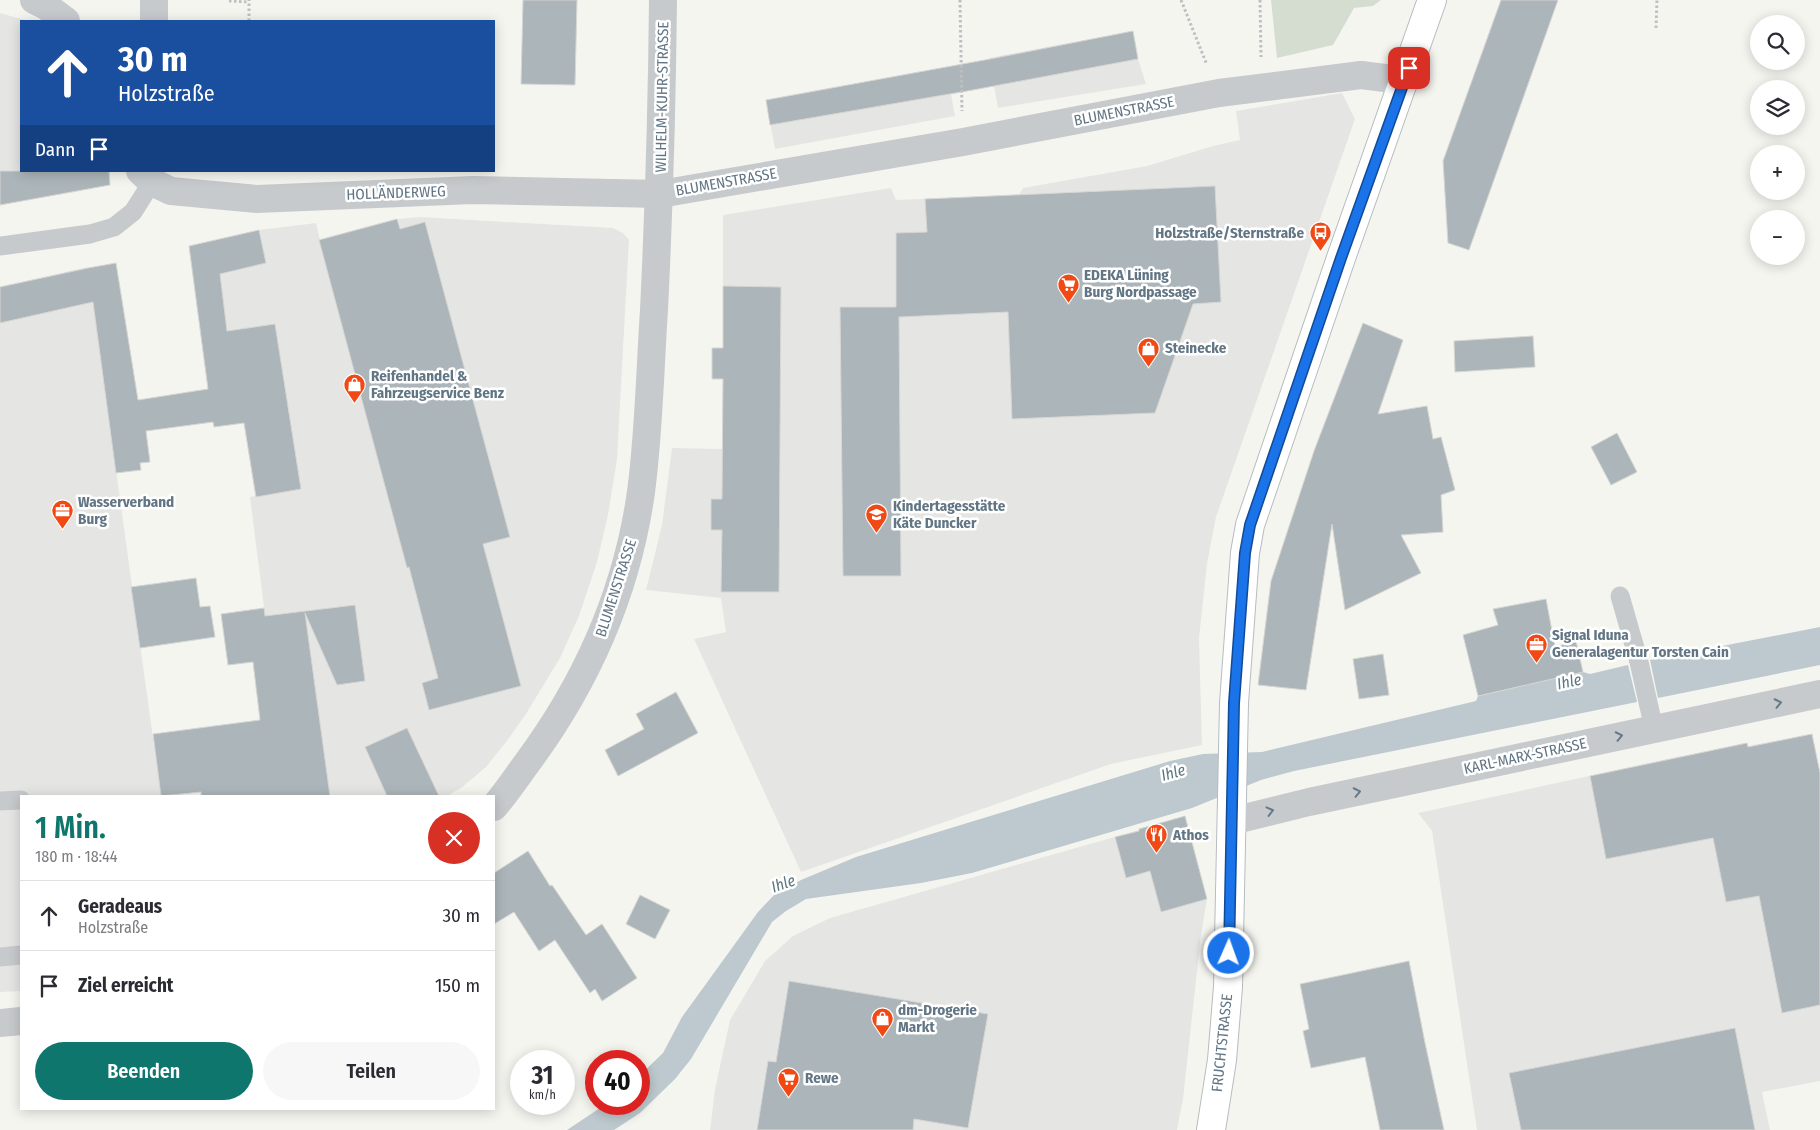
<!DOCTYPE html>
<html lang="de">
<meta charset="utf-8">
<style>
body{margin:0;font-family:"Fira Sans Condensed",sans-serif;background:#f7f7f7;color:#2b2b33;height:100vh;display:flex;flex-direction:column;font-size:19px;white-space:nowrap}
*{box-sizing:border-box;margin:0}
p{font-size:16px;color:#7c7c81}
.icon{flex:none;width:28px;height:28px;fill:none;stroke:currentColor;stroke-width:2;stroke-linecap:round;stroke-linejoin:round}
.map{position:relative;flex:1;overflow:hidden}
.details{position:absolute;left:20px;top:795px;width:475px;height:315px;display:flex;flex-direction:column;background:#fff;border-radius:0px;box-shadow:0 2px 12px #0003}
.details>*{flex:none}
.hud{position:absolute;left:20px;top:20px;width:475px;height:152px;border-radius:0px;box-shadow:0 2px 12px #0003;background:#1a4fa0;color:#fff;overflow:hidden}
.buttons{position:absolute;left:1750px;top:15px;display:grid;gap:10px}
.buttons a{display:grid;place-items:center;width:55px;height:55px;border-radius:50%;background:#fff;box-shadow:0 2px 12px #0003;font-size:25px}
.speed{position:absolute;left:510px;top:1050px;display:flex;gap:10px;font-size:25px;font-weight:700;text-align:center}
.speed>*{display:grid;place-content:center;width:65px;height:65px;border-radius:50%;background:#fff;box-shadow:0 2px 12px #0003;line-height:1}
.speed small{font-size:12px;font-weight:400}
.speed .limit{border:8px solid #d22;background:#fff;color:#111}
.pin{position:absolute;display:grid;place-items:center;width:42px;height:42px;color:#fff;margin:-21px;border-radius:10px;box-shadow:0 2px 8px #0006}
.me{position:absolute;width:55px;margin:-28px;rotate:2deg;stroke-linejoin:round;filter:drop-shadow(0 0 4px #0008)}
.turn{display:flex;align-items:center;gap:18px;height:105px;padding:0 15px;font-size:22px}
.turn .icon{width:65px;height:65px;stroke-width:2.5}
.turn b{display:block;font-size:35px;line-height:42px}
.then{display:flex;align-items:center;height:48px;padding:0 15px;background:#0003;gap:10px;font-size:19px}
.round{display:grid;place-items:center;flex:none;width:52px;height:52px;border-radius:26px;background:#f7f7f7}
.headline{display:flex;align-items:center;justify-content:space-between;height:85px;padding:0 15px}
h1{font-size:30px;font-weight:600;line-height:38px;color:#0f766e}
.action{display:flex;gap:10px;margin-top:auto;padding:10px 15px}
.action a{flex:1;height:58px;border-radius:30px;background:#0f766e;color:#fff;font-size:20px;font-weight:600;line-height:58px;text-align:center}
.action a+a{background:#f7f7f7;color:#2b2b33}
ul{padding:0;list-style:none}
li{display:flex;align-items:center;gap:15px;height:70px;padding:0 15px;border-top:1px solid #e1e1e2}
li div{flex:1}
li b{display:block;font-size:19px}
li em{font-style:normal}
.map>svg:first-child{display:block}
.built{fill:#e5e6e4}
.green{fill:#d5ddd1}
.water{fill:#bdc9ce}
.building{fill:#acb5b9;stroke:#d6d6d3}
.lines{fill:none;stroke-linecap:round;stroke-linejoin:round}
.secondary-casing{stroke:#b6bcc0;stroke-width:30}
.path{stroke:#bdc0c2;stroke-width:3;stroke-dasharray:2.5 2.5;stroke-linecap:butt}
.lane{stroke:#c7cacd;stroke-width:19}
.street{stroke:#c7cacd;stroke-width:28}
.secondary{stroke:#fff;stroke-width:28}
.oneway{stroke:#667988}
.route-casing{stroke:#114b97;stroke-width:12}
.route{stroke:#1a73e8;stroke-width:9}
.labels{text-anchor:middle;stroke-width:5;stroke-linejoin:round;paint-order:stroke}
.street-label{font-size:15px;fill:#617584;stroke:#fff}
.poi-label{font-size:15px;font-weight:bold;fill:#617584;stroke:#fff;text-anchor:start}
.water-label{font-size:16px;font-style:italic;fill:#5d7782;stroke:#fff}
</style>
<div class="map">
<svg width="1820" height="1130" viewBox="0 0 1820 1130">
<rect width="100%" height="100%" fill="#f5f5f0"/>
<g class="built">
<path d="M0,13L28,21H21V171H77L80,191L0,205Z"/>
<path d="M1133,31L1138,59L1146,84L998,108L989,58Z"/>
<path d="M946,67L955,116L775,149L766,100Z"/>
<path d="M1342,93L1355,119L1216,517L1207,564L1199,638L1202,745L1111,764L801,872L694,639L726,632L721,598L646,590L662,525L672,448L722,449L723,379H712L723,348V215L891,188L896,200L1019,195L1023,188L1147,166L1213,146L1240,140L1236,111Z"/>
<path d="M420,217L613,228L623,233L629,240L617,459L608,515L597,562L579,616L560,658L526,714L506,742L486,767L461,788L447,796H288L250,497L255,496L244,423L234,386L216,241L259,230L316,223L320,240L397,219Z"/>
<path d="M88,267L161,796H21V991L0,992V287Z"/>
<path d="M1812,734L1820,773V1081L1762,1092L1770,1130H1477L1432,831L1418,813L1677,757L1748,746Z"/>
<path d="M1185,817L1207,899L1201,935L1183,1099L1177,1130H710L715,1089L730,1020L765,961L793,936L830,918Z"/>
</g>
<path class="green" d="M1271,0H1381L1373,6L1354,8L1333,45L1277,58Z"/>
<g class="water">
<path d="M1820,627V665L1658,698L1650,660Z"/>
<path d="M1628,665L1637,702L1294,771L1261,780L1192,808L972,873L921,883L806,899L786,911L772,922L691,1059L675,1079L640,1113L614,1130H567L606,1104H639V1076L663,1053L682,1017L758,912L775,894L801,880L856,857L1170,761L1203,754L1262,752L1476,701L1478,696L1583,672L1590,674Z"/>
</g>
<g class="building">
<path d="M523,0H577L575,85L521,84Z"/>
<path d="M1501,0H1558L1469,250L1448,243L1443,161Z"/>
<path d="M1133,31L1138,59L973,90L770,125L766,100L990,59Z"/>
<path d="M0,171H109L110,185L0,205Z"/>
<path d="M1215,186L1221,302L1193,304L1155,413L1012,419L1008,312L899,317L901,576H843L840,307H896V233L927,232L925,199Z"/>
<path d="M397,219L400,229L425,222L510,537L483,544L521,686L429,710L422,683L438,678L409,567L407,568L319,240Z"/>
<path d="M259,230L266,263L220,274L227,331L275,324L301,489L256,497L244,423L214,427L213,422L146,431L150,462L140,463L141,470L116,473L93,302L0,323V287L88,268L116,263L138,400L208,389L189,246Z"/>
<path d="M723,286L781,287L779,592H721L722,530H711V499H722L723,379H712V348H723Z"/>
<path d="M1363,323L1403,340L1378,414L1427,406L1433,439L1441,437L1455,490L1441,495L1443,532L1401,535L1421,573L1345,610L1332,524L1306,690L1258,685L1271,581L1314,451Z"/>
<path d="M1533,336L1535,367L1455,372L1454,341Z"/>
<path d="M1617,433L1637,472L1611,485L1591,447Z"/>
<path d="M196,578L200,607L210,606L215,637L140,648L131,587Z"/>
<path d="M1546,599L1555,647L1576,641L1583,672L1478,696L1463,635L1498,625L1493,609Z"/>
<path d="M355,605L365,681L337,685L305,613L330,796H201V792L161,796L153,734L260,720L253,662L228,665L221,614L264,608L265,616Z"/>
<path d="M1383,654L1389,695L1359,699L1353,659Z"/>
<path d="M676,692L698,733L618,776L605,750L644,729L636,714Z"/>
<path d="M407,728L439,796H387L365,747Z"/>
<path d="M1812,734L1820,773V1005L1782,1013L1759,896L1726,902L1713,838L1606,859L1590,776L1747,743L1748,747Z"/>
<path d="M1185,816L1207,899L1161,912L1150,871L1126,878L1115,837L1139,831V829Z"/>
<path d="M528,851L550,886L552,885L586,935L602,924L637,978L602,1001L595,989L590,993L555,940L539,951L514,912L494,924V873Z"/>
<path d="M640,895L670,910L655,939L626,924Z"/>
<path d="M1409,961L1425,1043L1444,1130H1380L1365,1057L1311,1068L1303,1031L1309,1029L1300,984Z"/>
<path d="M789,981L988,1014L968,1128L914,1119L913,1130H757L768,1061L776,1062Z"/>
<path d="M1735,1028L1755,1130H1521L1509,1073Z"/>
</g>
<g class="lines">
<defs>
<path id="secondary" d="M1211,1130L1222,1060L1228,987L1234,703L1245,553L1250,525L1341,258L1432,0"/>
</defs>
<use href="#secondary" class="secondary-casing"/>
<g class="path">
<path d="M960,0L962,111"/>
<path d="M1181,0L1207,65"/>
<path d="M1260,0L1261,57"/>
<path d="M229,1L249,2"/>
<path d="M249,21V0"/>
<path d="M1656,28L1657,0"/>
</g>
<g class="lane">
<path d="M0,246L90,234L114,227L133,212L152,182"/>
<path d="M1620,596L1639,662L1654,729"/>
<path d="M0,801L21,800"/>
<path d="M0,957L21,955"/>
</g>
<g class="street">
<path d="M34,0L46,6L66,21"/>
<path d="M154,0V21"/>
<path d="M140,171L152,182L171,191L257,199L473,190L660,194L963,142L1219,93L1361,75L1385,78L1403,85"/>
<path d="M494,807C506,793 516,778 527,763C587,682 627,592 641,492C649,432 650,370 654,310C659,207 662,103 663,0"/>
<path d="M1232,821L1309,802L1820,694"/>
<path d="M0,1023L21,1021"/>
</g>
<use href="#secondary" class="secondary"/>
</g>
<defs><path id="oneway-chevron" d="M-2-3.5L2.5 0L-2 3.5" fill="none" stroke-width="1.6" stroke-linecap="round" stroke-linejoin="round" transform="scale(1.25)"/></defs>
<g class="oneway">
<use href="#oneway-chevron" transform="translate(1778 703) rotate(-12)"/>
<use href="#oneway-chevron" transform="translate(1619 736) rotate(-12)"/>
<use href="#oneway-chevron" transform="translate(1357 792) rotate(-12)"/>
<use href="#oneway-chevron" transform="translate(1270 811) rotate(-14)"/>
</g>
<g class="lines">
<defs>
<path id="route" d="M1229,953L1234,703L1245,553L1250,525L1341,258L1409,68"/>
</defs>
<use href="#route" class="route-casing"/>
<use href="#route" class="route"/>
</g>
<defs>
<symbol id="bus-pin" viewBox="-11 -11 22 30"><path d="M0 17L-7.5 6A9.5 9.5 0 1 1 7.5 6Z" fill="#f14814" stroke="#fff"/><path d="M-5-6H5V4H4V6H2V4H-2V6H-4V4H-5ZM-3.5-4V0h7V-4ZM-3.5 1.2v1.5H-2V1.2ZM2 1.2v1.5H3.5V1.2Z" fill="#fff"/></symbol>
<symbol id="supermarket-pin" viewBox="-11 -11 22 30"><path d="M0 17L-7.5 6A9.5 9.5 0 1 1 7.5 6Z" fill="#f14814" stroke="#fff"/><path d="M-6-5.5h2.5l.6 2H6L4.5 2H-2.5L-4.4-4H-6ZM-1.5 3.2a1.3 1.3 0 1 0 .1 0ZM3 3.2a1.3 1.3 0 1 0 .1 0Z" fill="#fff"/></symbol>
<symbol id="shop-pin" viewBox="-11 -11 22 30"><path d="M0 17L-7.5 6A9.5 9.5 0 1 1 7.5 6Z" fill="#f14814" stroke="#fff"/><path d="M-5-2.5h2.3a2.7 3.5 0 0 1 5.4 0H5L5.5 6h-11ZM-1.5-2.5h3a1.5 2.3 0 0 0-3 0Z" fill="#fff"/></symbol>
<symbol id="office-pin" viewBox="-11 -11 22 30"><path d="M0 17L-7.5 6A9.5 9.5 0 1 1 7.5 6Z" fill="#f14814" stroke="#fff"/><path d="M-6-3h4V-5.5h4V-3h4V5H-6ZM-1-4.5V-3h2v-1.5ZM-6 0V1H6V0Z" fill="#fff"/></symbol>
<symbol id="school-pin" viewBox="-11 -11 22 30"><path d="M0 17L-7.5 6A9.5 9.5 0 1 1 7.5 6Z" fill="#f14814" stroke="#fff"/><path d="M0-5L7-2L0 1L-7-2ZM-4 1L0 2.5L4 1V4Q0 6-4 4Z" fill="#fff"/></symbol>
<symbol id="restaurant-pin" viewBox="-11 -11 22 30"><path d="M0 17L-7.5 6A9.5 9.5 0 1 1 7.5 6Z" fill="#f14814" stroke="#fff"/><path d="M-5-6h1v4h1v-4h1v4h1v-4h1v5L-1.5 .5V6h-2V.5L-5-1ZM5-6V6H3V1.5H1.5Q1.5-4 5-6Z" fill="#fff"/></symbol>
</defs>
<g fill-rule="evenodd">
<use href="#bus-pin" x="1308" y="220" width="25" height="34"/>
<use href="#supermarket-pin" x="1056" y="272" width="25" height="34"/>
<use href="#shop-pin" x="1136" y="336" width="25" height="34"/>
<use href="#shop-pin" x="342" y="372" width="25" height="34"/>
<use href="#office-pin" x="50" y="498" width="25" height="34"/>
<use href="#school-pin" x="864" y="502" width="25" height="34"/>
<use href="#office-pin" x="1524" y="632" width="25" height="34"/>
<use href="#restaurant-pin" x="1144" y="822" width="25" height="34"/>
<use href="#shop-pin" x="870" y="1006" width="25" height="34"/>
<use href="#supermarket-pin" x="776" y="1066" width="25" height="34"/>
</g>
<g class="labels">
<g class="street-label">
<text transform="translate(662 97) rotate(-89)" y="5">WILHELM-KUHR-STRASSE</text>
<text transform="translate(1124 111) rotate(-11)" y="5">BLUMENSTRASSE</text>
<text transform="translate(726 182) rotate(-10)" y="5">BLUMENSTRASSE</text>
<text transform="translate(396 193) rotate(-2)" y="5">HOLLÄNDERWEG</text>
<text transform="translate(616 588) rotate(-72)" y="5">BLUMENSTRASSE</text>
<text transform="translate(1525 756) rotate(-12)" y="5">KARL-MARX-STRASSE</text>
<text transform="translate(1222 1043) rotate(-84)" y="5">FRUCHTSTRASSE</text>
</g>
<g class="poi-label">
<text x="1304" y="238" text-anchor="end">Holzstraße/Sternstraße</text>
<text x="1084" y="280">EDEKA Lüning<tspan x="1084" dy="17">Burg Nordpassage</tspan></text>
<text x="1165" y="353">Steinecke</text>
<text x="371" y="381">Reifenhandel &amp;<tspan x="371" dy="17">Fahrzeugservice Benz</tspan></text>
<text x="78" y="507">Wasserverband<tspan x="78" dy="17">Burg</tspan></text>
<text x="893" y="511">Kindertagesstätte<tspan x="893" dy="17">Käte Duncker</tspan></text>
<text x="1552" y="640">Signal Iduna<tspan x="1552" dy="17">Generalagentur Torsten Cain</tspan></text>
<text x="1173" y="840">Athos</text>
<text x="898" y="1015">dm-Drogerie<tspan x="898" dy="17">Markt</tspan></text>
<text x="805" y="1083">Rewe</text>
</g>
<g class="water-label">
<text transform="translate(1569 681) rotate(-12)" y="6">Ihle</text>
<text transform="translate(1173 772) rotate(-16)" y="6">Ihle</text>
<text transform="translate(783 883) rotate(-19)" y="6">Ihle</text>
</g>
</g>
</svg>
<div class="buttons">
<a><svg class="icon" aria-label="search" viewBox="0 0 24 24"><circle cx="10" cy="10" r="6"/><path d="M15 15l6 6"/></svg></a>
<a><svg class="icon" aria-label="layers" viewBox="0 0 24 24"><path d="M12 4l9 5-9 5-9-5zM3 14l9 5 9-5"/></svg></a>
<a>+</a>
<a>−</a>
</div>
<div class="speed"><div>31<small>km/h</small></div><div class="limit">40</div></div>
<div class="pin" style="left:1409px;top:68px;background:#d93025"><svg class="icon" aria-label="arrive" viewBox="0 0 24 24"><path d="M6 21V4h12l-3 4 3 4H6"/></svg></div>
<svg class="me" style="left:1229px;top:953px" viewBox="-20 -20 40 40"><circle r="17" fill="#1a73e8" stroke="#fff" stroke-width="3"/><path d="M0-11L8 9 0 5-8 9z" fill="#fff"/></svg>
<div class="hud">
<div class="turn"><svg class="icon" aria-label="ahead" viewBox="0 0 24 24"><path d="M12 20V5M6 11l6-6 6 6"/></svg><div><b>30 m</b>Holzstraße</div></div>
<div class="then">Dann<svg class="icon" aria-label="arrive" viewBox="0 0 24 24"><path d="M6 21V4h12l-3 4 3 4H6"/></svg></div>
</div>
<section class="details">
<div class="headline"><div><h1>1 Min.</h1><p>180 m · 18:44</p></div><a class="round" style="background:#d93025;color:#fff"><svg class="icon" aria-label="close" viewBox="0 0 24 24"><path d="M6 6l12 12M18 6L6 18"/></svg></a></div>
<ul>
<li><svg class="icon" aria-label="ahead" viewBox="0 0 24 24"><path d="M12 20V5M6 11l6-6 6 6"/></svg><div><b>Geradeaus</b><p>Holzstraße</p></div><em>30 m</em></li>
<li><svg class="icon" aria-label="arrive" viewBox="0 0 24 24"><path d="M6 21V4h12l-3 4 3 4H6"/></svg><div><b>Ziel erreicht</b></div><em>150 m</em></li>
</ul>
<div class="action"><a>Beenden</a><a>Teilen</a></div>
</section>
</div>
